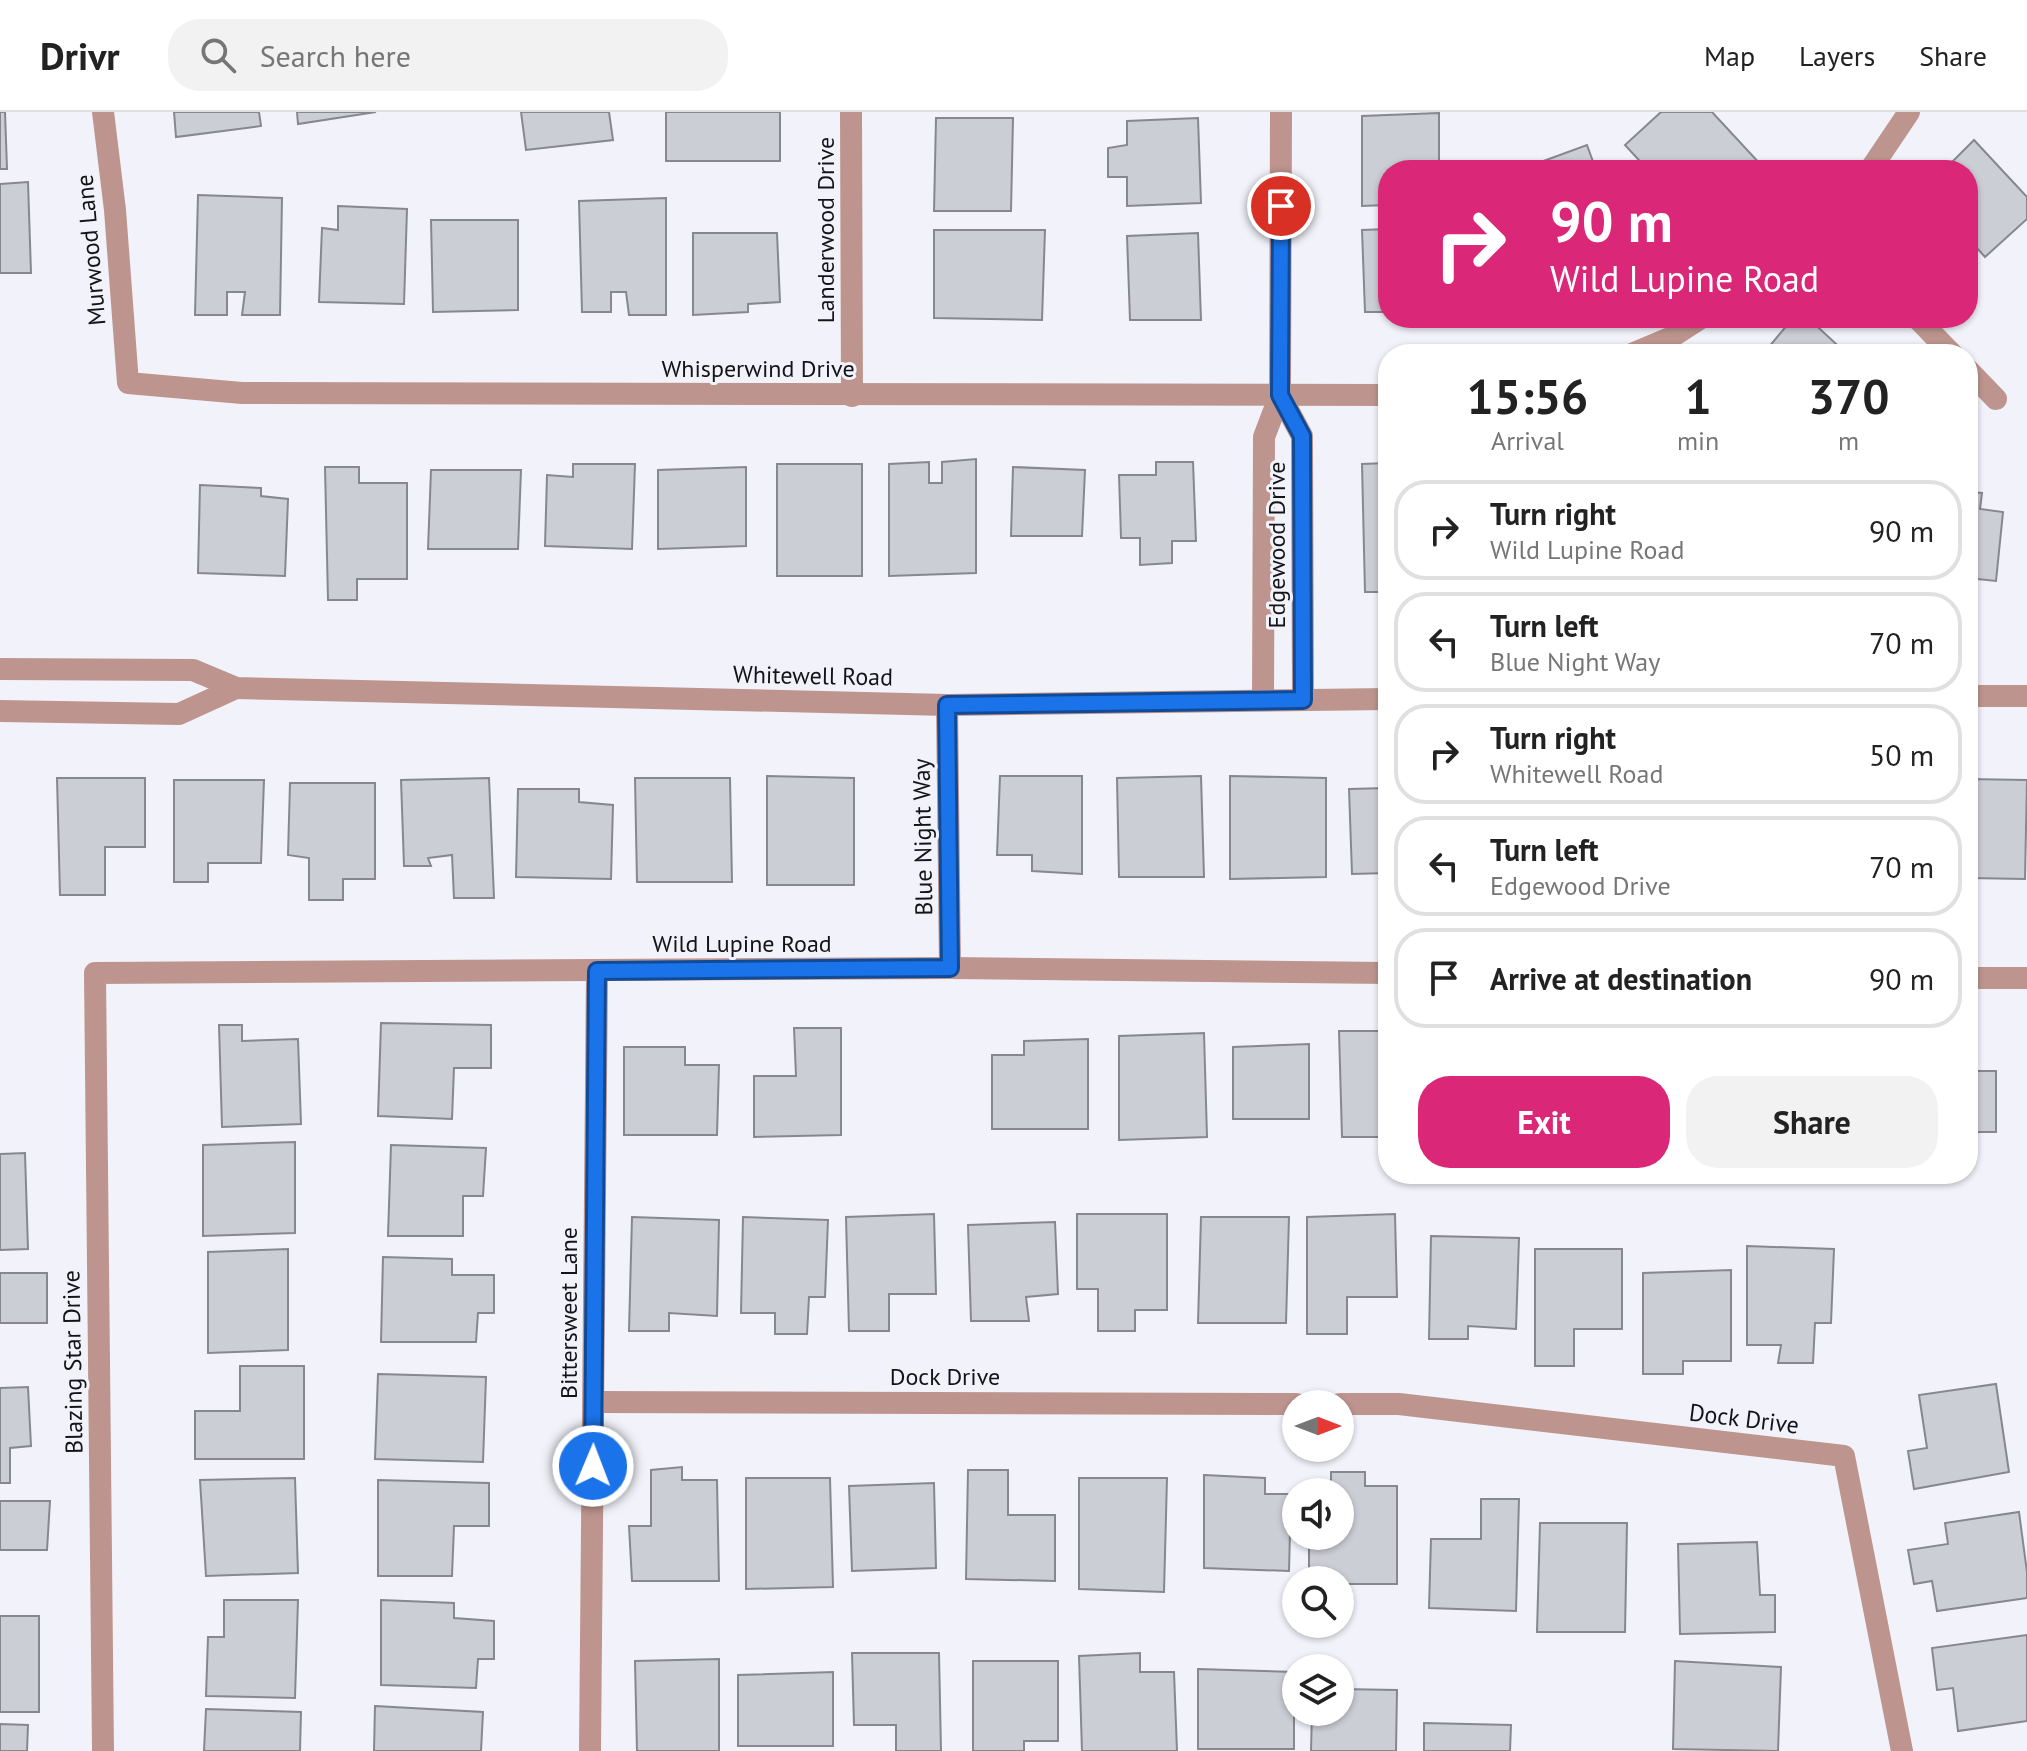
<!DOCTYPE html>
<style>
body{margin:0;font-family:"PT Sans",sans-serif;background:#f2f2f2;color:#222;height:100vh;display:flex;flex-direction:column;font-size:30px;white-space:nowrap}
*{box-sizing:border-box;margin:0}
p{font-size:26px;color:#767676}
.icon{flex:none;width:44px;height:44px;fill:none;stroke:currentColor;stroke-width:2;stroke-linecap:round;stroke-linejoin:round}
.map{position:relative;flex:1;overflow:hidden}
.details{position:absolute;left:1378px;top:232px;width:600px;height:840px;display:flex;flex-direction:column;background:#fff;border-radius:32px;box-shadow:0 2px 6px #0004}
.details>*{flex:none}
.hud{position:absolute;left:1378px;top:48px;width:600px;height:168px;border-radius:32px;box-shadow:0 2px 6px #0004;background:#db2777;color:#fff;overflow:hidden}
.needle{width:52px;rotate:90deg}
.buttons{position:absolute;left:1282px;top:1278px;display:grid;gap:16px}
.buttons a{display:grid;place-items:center;width:72px;height:72px;border-radius:50%;background:#fff;box-shadow:0 2px 6px #0004;font-size:40px}
.pin{position:absolute;display:grid;place-items:center;width:68px;height:68px;color:#fff;margin:-34px;border:4px solid #fff;border-radius:50%;box-shadow:0 2px 8px #0007}
.me{position:absolute;width:88px;margin:-44px;rotate:1deg;stroke-linejoin:round;filter:drop-shadow(0 0 6px #0008)}
.turn{display:flex;align-items:center;gap:28px;height:168px;padding:0 40px;font-size:36px}
.turn .icon{width:104px;height:104px;stroke-width:2.5}
.turn b{display:block;font-size:56px;line-height:68px}
.eta{display:flex;justify-content:space-evenly;align-items:center;height:136px;text-align:center}
.eta b{font-size:48px;font-weight:800;line-height:56px}
.button{display:flex;gap:16px;margin-top:auto;padding:16px 40px}
.button a{flex:1;height:92px;border-radius:32px;background:#db2777;color:#fff;font-size:32px;font-weight:800;line-height:92px;text-align:center}
.button a+a{background:#f2f2f2;color:#222}
ul{padding:0;list-style:none}
li{display:flex;align-items:center;gap:24px;height:100px;margin:0 16px 12px;padding:0 24px;border:4px solid #e0e0e0;border-radius:32px}
li div{flex:1}
li b{display:block;font-size:30px}
li em{font-style:normal}
header{display:flex;align-items:center;gap:48px;box-sizing:border-box;height:112px;padding:0 40px;background:#fff;border-bottom:2px solid #e0e0e0}
header strong{font-size:38px}
nav{display:flex;gap:44px;margin-inline-start:auto;font-size:28px}
.search{width:560px;height:72px;background:#f2f2f2;display:flex;align-items:center;gap:20px;box-sizing:border-box;padding:0 28px;border-radius:32px;color:#767676;font-size:30px}
.map>svg:first-child{display:block}
.building{fill:#ccced5;stroke:#87888e;stroke-width:2}
.lines{fill:none;stroke-linecap:round;stroke-linejoin:round}
.minor{stroke:#be958e;stroke-width:22}
.tertiary{stroke:#be958e;stroke-width:22}
.route-casing{stroke:#114b97;stroke-width:20}
.route{stroke:#1a73e8;stroke-width:14}
.labels{text-anchor:middle;stroke-width:6;stroke-linejoin:round;paint-order:stroke}
.street-label{font-size:24px;fill:#131416;stroke:#f2f3fa}
</style>
<header>
<strong>Drivr</strong>
<div class="search"><svg class="icon" aria-label="search" viewBox="0 0 24 24"><circle cx="10" cy="10" r="6"/><path d="M15 15l6 6"/></svg>Search here</div>
<nav><a>Map</a><a>Layers</a><a>Share</a></nav>
</header>
<div class="map">
<svg width="2027" height="1639" viewBox="0 0 2027 1639">
<rect width="100%" height="100%" fill="#f2f3fa"/>
<g class="building">
<path d="M0,0H5L7,57H0Z"/>
<path d="M174,0H259L261,14L176,25Z"/>
<path d="M297,0H376L298,12Z"/>
<path d="M521,0H609L613,28L526,38Z"/>
<rect x="666" y="0" width="114" height="49"/>
<path d="M1661,0H1712L1762,54L1758,58H1648L1625,33Z"/>
<path d="M1439,1V58H1388V93L1362,94V4Z"/>
<path d="M936,6H1013L1011,99H934Z"/>
<path d="M1198,6L1201,91L1127,94V65H1108V36L1127,33V9Z"/>
<path d="M1974,28L2027,85V107L1985,145L1968,126V58H1951L1958,52L1953,49Z"/>
<path d="M1587,33L1596,58H1519Z"/>
<path d="M28,70L31,161H0V72Z"/>
<path d="M198,83L282,86L280,203H242L245,180H227V203H195Z"/>
<path d="M666,86V203H629L626,180H611V200H582L579,89Z"/>
<path d="M338,94L407,97L404,192L319,190L322,116L338,118Z"/>
<path d="M431,108H518V198L433,200Z"/>
<path d="M1388,117V200H1365L1362,118Z"/>
<path d="M934,118H1045L1042,208L934,206Z"/>
<path d="M693,121H777L780,190L748,192V200L693,203Z"/>
<path d="M1198,121L1201,208H1130L1127,124Z"/>
<path d="M1793,206H1808L1847,242H1763Z"/>
<path d="M976,347V461L889,464V352L929,350V371H942V350Z"/>
<path d="M1156,350H1193L1196,429H1172V451L1140,453V426H1121L1119,363H1156Z"/>
<path d="M1388,351V480H1365L1362,352Z"/>
<path d="M573,352H635L632,437L545,434L547,363L573,365Z"/>
<rect x="777" y="352" width="85" height="112"/>
<path d="M325,355H359V371H407V467H357V488H328Z"/>
<path d="M746,355V434L658,437V358Z"/>
<path d="M1013,355L1085,358L1082,424H1011Z"/>
<path d="M431,358H521L518,437H428Z"/>
<path d="M200,373L261,376V384L288,387L285,464L198,461Z"/>
<path d="M1968,380L1982,381L1980,397L2003,400L1996,469L1968,466Z"/>
<path d="M767,664L854,666V773H767Z"/>
<path d="M1000,664H1082V762L1032,759V743H997Z"/>
<path d="M1201,664L1204,765H1119L1117,666Z"/>
<path d="M1230,664L1326,666V765L1230,767Z"/>
<path d="M57,666H145V735H105V783H60Z"/>
<path d="M489,666L494,786H454L452,743L428,746L431,754H404L401,668Z"/>
<path d="M635,666H730L732,770H637Z"/>
<path d="M1968,667L2027,668L2025,767L1968,766Z"/>
<path d="M174,668H264L261,751H208V770H174Z"/>
<path d="M290,671H375V767H343V788H309V746L288,743Z"/>
<path d="M1388,676V761L1352,762L1349,677Z"/>
<path d="M518,677H579V690L613,693L611,767L516,765Z"/>
<path d="M381,911L491,913V956H454L452,1007L378,1004Z"/>
<path d="M219,913H242V929L298,927L301,1012L222,1015Z"/>
<path d="M794,916H841V1023L754,1025V964H796Z"/>
<path d="M1339,919H1384L1388,964V1025H1342Z"/>
<path d="M1204,921L1207,1025L1119,1028V924Z"/>
<path d="M1088,927V1017H992V943H1024V929Z"/>
<path d="M1309,932V1007H1233V935Z"/>
<path d="M624,935H685V953H719L717,1023H624Z"/>
<rect x="1968" y="959" width="28" height="61"/>
<path d="M295,1030V1121L203,1124V1033Z"/>
<path d="M391,1033L486,1036L483,1084H463V1124H388Z"/>
<path d="M25,1041L28,1137L0,1138V1042Z"/>
<path d="M934,1102L936,1182H889V1219H849L846,1105Z"/>
<path d="M1077,1102H1167V1198H1135V1219H1098V1177H1077Z"/>
<path d="M1395,1102L1397,1185H1347V1222H1307V1105Z"/>
<path d="M632,1105L719,1108L717,1204L669,1201V1219H629Z"/>
<path d="M743,1105L828,1108L825,1185H809L807,1222H775V1201H741Z"/>
<path d="M1201,1105H1289L1286,1211H1198Z"/>
<path d="M1055,1110L1058,1182L1026,1185L1029,1209H971L968,1113Z"/>
<path d="M1431,1124L1519,1126L1516,1217L1468,1214V1227H1429Z"/>
<path d="M1747,1134L1834,1137L1831,1211H1815L1813,1251H1778L1781,1233H1747Z"/>
<path d="M288,1137V1238L208,1241V1140Z"/>
<path d="M1535,1137H1622V1217H1574V1254H1535Z"/>
<path d="M383,1145L452,1147V1163H494V1201H478L476,1230H381Z"/>
<path d="M1731,1158V1249H1683V1262H1643V1161Z"/>
<rect x="0" y="1161" width="47" height="50"/>
<path d="M240,1254H304V1347H195V1299H240Z"/>
<path d="M378,1262L486,1265L483,1350L375,1347Z"/>
<path d="M1996,1272L2009,1360L1914,1377L1908,1339L1927,1336L1919,1283Z"/>
<path d="M28,1275L31,1334L10,1336V1371H0V1276Z"/>
<path d="M682,1355V1368H717L719,1469H632L629,1414H651V1358Z"/>
<path d="M968,1358H1008V1403H1055V1469L966,1467Z"/>
<path d="M1331,1360H1365V1374H1397V1472H1340V1468H1309V1424H1340V1380H1331Z"/>
<path d="M1204,1363L1265,1366V1382H1291L1289,1459L1204,1456Z"/>
<path d="M295,1366L298,1461L206,1464L200,1368Z"/>
<path d="M746,1366H830L833,1475L746,1477Z"/>
<path d="M1079,1366H1167L1164,1480L1079,1477Z"/>
<path d="M378,1368L489,1371V1414H454L452,1464H378Z"/>
<path d="M934,1371L936,1456L852,1459L849,1374Z"/>
<path d="M1481,1387H1519L1516,1499L1429,1496L1431,1427H1481Z"/>
<path d="M0,1389H50L47,1438H0Z"/>
<path d="M2019,1400L2027,1460V1486L1937,1499L1932,1469L1914,1472L1908,1438L1948,1432L1945,1411Z"/>
<path d="M1540,1411H1627L1625,1520H1537Z"/>
<path d="M1757,1430L1760,1483H1775V1520L1680,1522L1678,1432Z"/>
<path d="M224,1488H298L295,1586L206,1584L208,1525H224Z"/>
<path d="M381,1488L454,1491V1506L494,1509V1547H478L476,1576L381,1573Z"/>
<rect x="0" y="1504" width="39" height="96"/>
<path d="M2027,1523V1609L1958,1619L1953,1576L1937,1578L1932,1536Z"/>
<path d="M852,1541H939L941,1639H896V1613H854Z"/>
<path d="M1140,1541V1560H1174L1177,1639H1082L1079,1544Z"/>
<path d="M719,1547V1639H637L635,1549Z"/>
<path d="M973,1549H1058V1629H1024V1639H973Z"/>
<path d="M1675,1549L1781,1555L1778,1639L1673,1637Z"/>
<path d="M1198,1557L1294,1560V1637H1198Z"/>
<path d="M833,1560V1634H738V1563Z"/>
<path d="M1340,1577L1397,1578L1396,1639H1311L1312,1600H1340Z"/>
<path d="M375,1594L483,1600L481,1639H374Z"/>
<path d="M206,1597L301,1600L300,1639H204Z"/>
<path d="M1424,1611L1511,1613L1510,1639H1424Z"/>
<path d="M0,1612L28,1613L27,1639H0Z"/>
</g>
<g class="lines">
<g class="minor">
<path d="M103,0L115,98L128,271L242,281L1388,283"/>
<path d="M851,0L852,284"/>
<path d="M1870,58L1909,0"/>
<path d="M1917,206L1952,242"/>
<path d="M1632,242L1670,226L1701,206"/>
<path d="M1968,258L1996,287"/>
<path d="M1280,283L1302,324L1303,588"/>
<path d="M1263,588L1264,325L1280,283L1281,0"/>
<path d="M947,593L950,856"/>
<path d="M1968,866H2027"/>
<path d="M594,1290L1296,1292"/>
<path d="M1340,1292H1399L1844,1344L1902,1639"/>
<path d="M103,1639L95,861L950,856L1388,861"/>
<path d="M590,1639L597,859"/>
</g>
<g class="tertiary">
<path d="M0,557L193,558L236,576L947,593L1388,587"/>
<path d="M1968,584H2027"/>
<path d="M0,599L179,602L236,576"/>
</g>
</g>
<g class="lines">
<defs>
<path id="route" d="M593,1354L597,859L950,856L947,593L1303,588L1302,324L1280,283L1281,94"/>
</defs>
<use href="#route" class="route-casing"/>
<use href="#route" class="route"/>
</g>
<g class="labels">
<g class="street-label">
<text transform="translate(826 118) rotate(-90)" y="8">Landerwood Drive</text>
<text transform="translate(91 138) rotate(-95)" y="8">Murwood Lane</text>
<text x="758" y="265">Whisperwind Drive</text>
<text transform="translate(1277 433) rotate(-90)" y="8">Edgewood Drive</text>
<text transform="translate(813 564) rotate(1)" y="8">Whitewell Road</text>
<text transform="translate(923 725) rotate(-91)" y="8">Blue Night Way</text>
<text x="742" y="840">Wild Lupine Road</text>
<text transform="translate(569 1201) rotate(-90)" y="8">Bittersweet Lane</text>
<text transform="translate(73 1250) rotate(-91)" y="8">Blazing Star Drive</text>
<text x="945" y="1273">Dock Drive</text>
<text transform="translate(1744 1307) rotate(7)" y="8">Dock Drive</text>
</g>
</g>
</svg>
<div class="buttons">
<a><svg class="needle" viewBox="-14 -14 28 28"><path d="M0-13l5 13h-10z" fill="#e53935"/><path d="M0 13l5-13h-10z" fill="#767676"/></svg></a>
<a><svg class="icon" aria-label="sound" viewBox="0 0 24 24"><path d="M4 9h4l5-4v14l-5-4H4zM17 9q2 3 0 6"/></svg></a>
<a><svg class="icon" aria-label="search" viewBox="0 0 24 24"><circle cx="10" cy="10" r="6"/><path d="M15 15l6 6"/></svg></a>
<a><svg class="icon" aria-label="layers" viewBox="0 0 24 24"><path d="M12 4l9 5-9 5-9-5zM3 14l9 5 9-5"/></svg></a>
</div>
<div class="pin" style="left:1281px;top:94px;background:#d93025"><svg class="icon" aria-label="arrive" viewBox="0 0 24 24"><path d="M6 21V4h12l-3 4 3 4H6"/></svg></div>
<svg class="me" style="left:593px;top:1354px" viewBox="-20 -20 40 40"><circle r="17" fill="#1a73e8" stroke="#fff" stroke-width="3"/><path d="M0-11L8 9 0 5-8 9z" fill="#fff"/></svg>
<div class="hud">
<div class="turn"><svg class="icon" aria-label="right" viewBox="0 0 24 24"><path d="M7 20v-9h11M14 6l5 5-5 5"/></svg><div><b>90 m</b>Wild Lupine Road</div></div>
</div>
<section class="details">
<div class="eta">
<div><b>15:56</b><p>Arrival</p></div>
<div><b>1</b><p>min</p></div>
<div><b>370</b><p>m</p></div>
</div>
<ul>
<li><svg class="icon" aria-label="right" viewBox="0 0 24 24"><path d="M7 20v-9h11M14 6l5 5-5 5"/></svg><div><b>Turn right</b><p>Wild Lupine Road</p></div><em>90 m</em></li>
<li><svg class="icon" aria-label="left" viewBox="0 0 24 24"><path d="M17 20v-9H6M10 6l-5 5 5 5"/></svg><div><b>Turn left</b><p>Blue Night Way</p></div><em>70 m</em></li>
<li><svg class="icon" aria-label="right" viewBox="0 0 24 24"><path d="M7 20v-9h11M14 6l5 5-5 5"/></svg><div><b>Turn right</b><p>Whitewell Road</p></div><em>50 m</em></li>
<li><svg class="icon" aria-label="left" viewBox="0 0 24 24"><path d="M17 20v-9H6M10 6l-5 5 5 5"/></svg><div><b>Turn left</b><p>Edgewood Drive</p></div><em>70 m</em></li>
<li><svg class="icon" aria-label="arrive" viewBox="0 0 24 24"><path d="M6 21V4h12l-3 4 3 4H6"/></svg><div><b>Arrive at destination</b></div><em>90 m</em></li>
</ul>
<div class="button"><a>Exit</a><a>Share</a></div>
</section>
</div>
